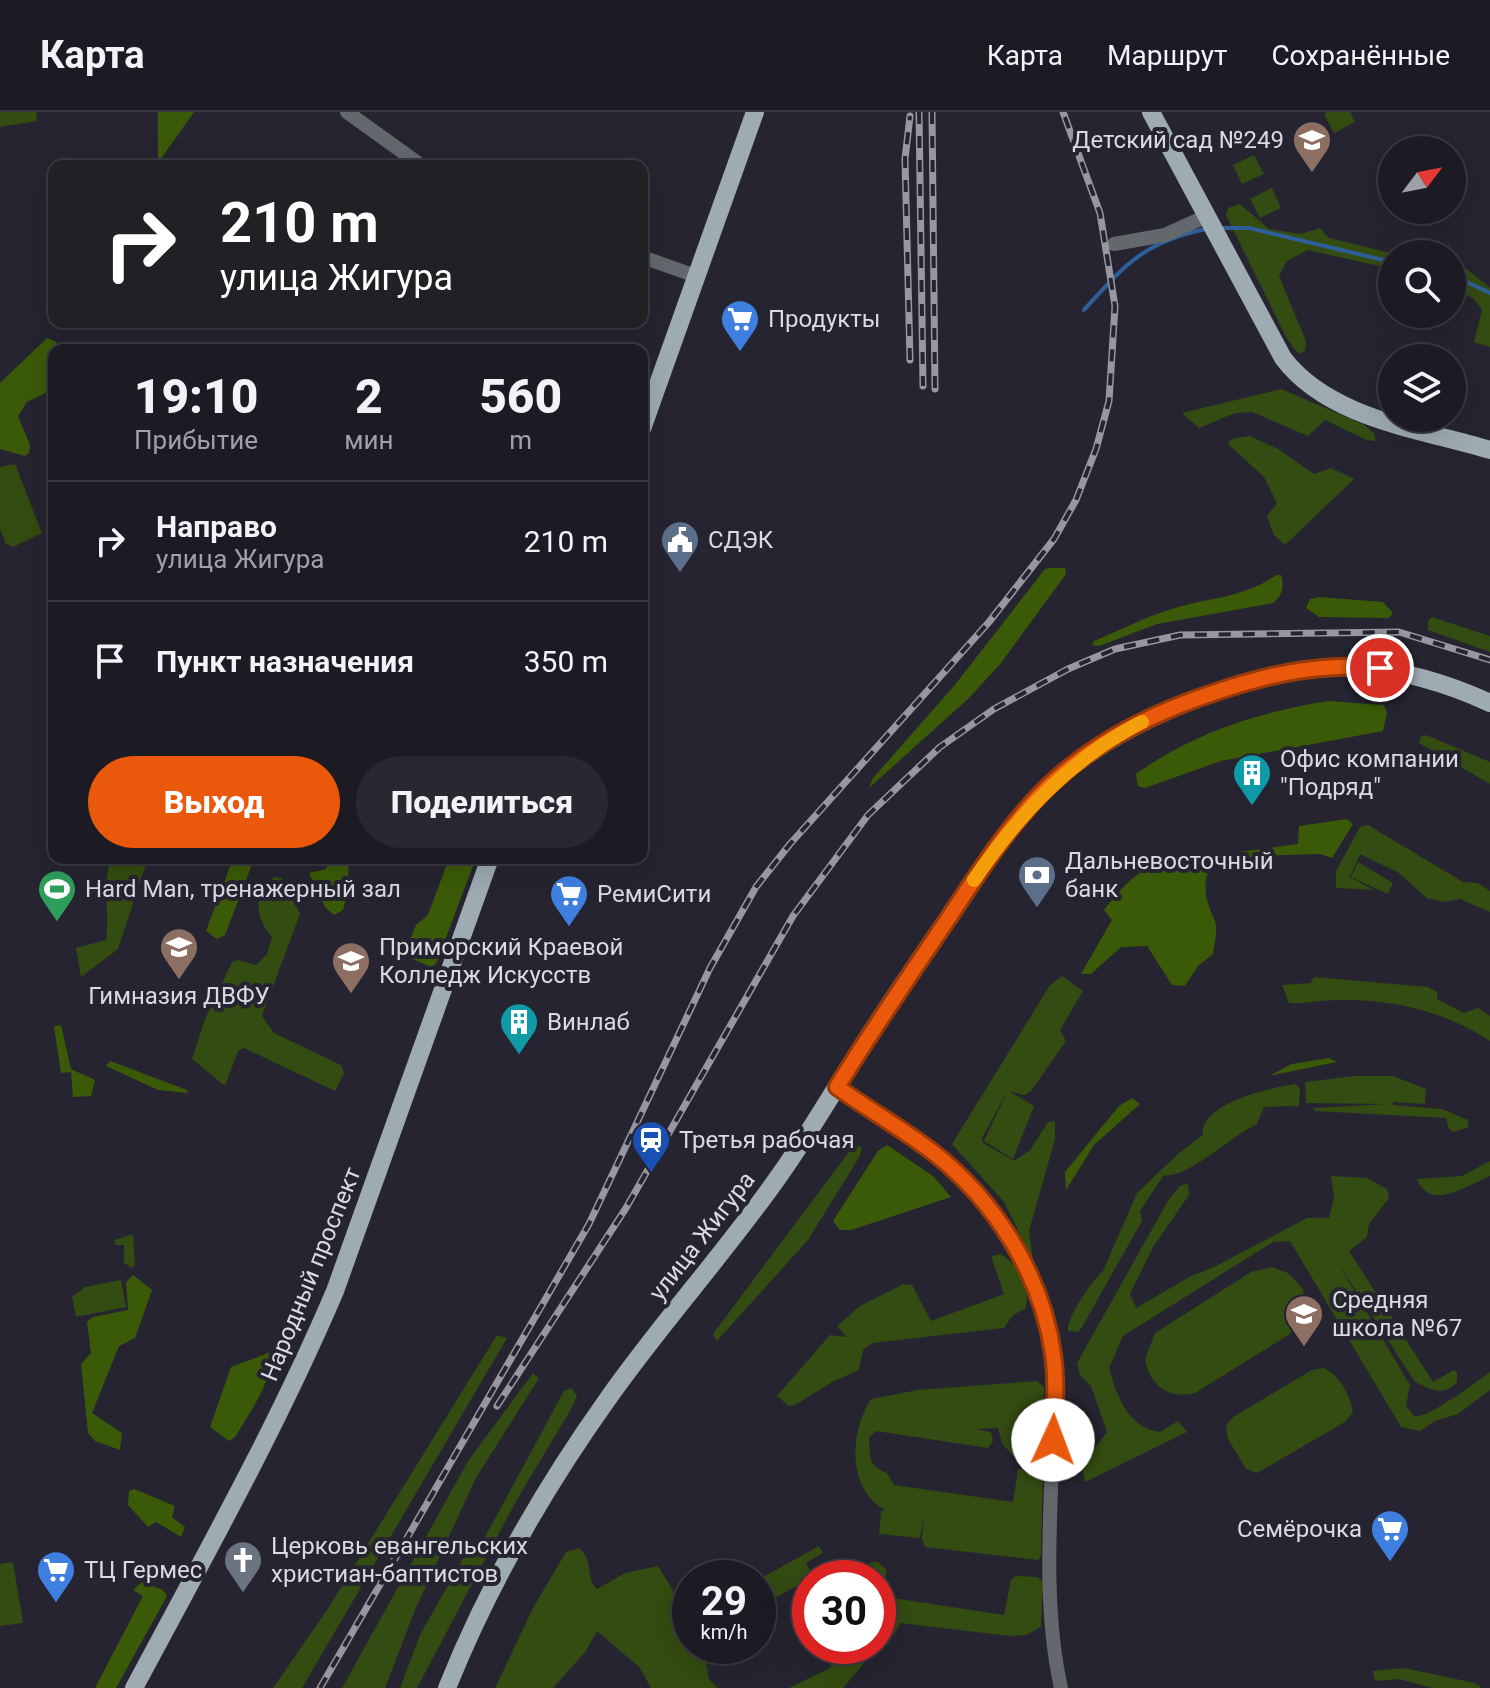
<!DOCTYPE html>
<html lang="ru">
<meta charset="utf-8">
<style>
body{margin:0;font-family:Roboto,sans-serif;background:#292831;color:#f1f3f6;height:100vh;display:flex;flex-direction:column;font-size:30px;white-space:nowrap}
*{box-sizing:border-box;margin:0}
p{font-size:26px;color:#a0a1a6}
.icon{flex:none;width:44px;height:44px;fill:none;stroke:currentColor;stroke-width:2;stroke-linecap:round;stroke-linejoin:round}
.map{position:relative;flex:1;overflow:hidden}
.details{position:absolute;left:48px;top:232px;width:600px;height:520px;display:flex;flex-direction:column;background:#1c1b24;border-radius:16px;box-shadow:0 8px 32px #0002,0 0 0 2px #3a3941}
.details>*{flex:none}
.guide{position:absolute;left:48px;top:48px;width:600px;height:168px;border-radius:16px;box-shadow:0 8px 32px #0002,0 0 0 2px #3a3941;background:#202124;color:#fff;overflow:hidden}
.needle{width:52px;rotate:58deg}
.controls{position:absolute;left:1378px;top:24px;display:grid;gap:16px}
.controls a{display:grid;place-items:center;width:88px;height:88px;border-radius:50%;background:#1c1b24;box-shadow:0 8px 32px #0002,0 0 0 2px #3a3941;font-size:40px}
.speed{position:absolute;left:672px;top:1448px;display:flex;gap:16px;font-size:40px;font-weight:700;text-align:center}
.speed>*{display:grid;place-content:center;width:104px;height:104px;border-radius:50%;background:#1c1b24;box-shadow:0 8px 32px #0002,0 0 0 2px #3a3941;line-height:1}
.speed small{font-size:20px;font-weight:400}
.speed .limit{border:12px solid #d22;background:#fff;color:#111}
.pin{position:absolute;display:grid;place-items:center;width:68px;height:68px;color:#fff;margin:-34px;border:4px solid #fff;border-radius:50%;box-shadow:0 2px 8px #0007}
.me{position:absolute;width:88px;margin:-44px;rotate:2deg;stroke-linejoin:round;filter:drop-shadow(0 0 6px #0008)}
.turn{display:flex;align-items:center;gap:28px;height:168px;padding:0 40px;font-size:36px}
.turn .icon{width:104px;height:104px;stroke-width:2.5}
.turn b{display:block;font-size:56px;line-height:68px}
.eta{display:flex;justify-content:space-evenly;align-items:center;height:136px;text-align:center}
.eta b{font-size:48px;font-weight:800;line-height:56px}
.action{display:flex;gap:16px;margin-top:auto;padding:16px 40px}
.action a{flex:1;height:92px;border-radius:48px;background:#ea580c;color:#fff;font-size:32px;font-weight:800;line-height:92px;text-align:center}
.action a+a{background:#292831;color:#f1f3f6}
ul{padding:0;list-style:none}
li{display:flex;align-items:center;gap:24px;height:120px;padding:0 40px;border-top:2px solid #3a3941}
li div{flex:1}
li b{display:block;font-size:30px}
li em{font-style:normal}
header{display:flex;align-items:center;gap:48px;box-sizing:border-box;height:112px;padding:0 40px;background:#1c1b24;border-bottom:2px solid #3a3941}
header strong{font-size:38px}
nav{display:flex;gap:44px;margin-inline-start:auto;font-size:28px}
.map>svg:first-child{display:block}
.green{fill:#334c11}
.forest{fill:#3b5a08}
.lines{fill:none;stroke-linecap:round;stroke-linejoin:round}
.stream{stroke:#2f5f9a;stroke-width:4}
.minor{stroke:#62686c;stroke-width:14}
.major{stroke:#9eabb3;stroke-width:18}
.rail-casing{stroke:#9897a1;stroke-width:7}
.rail{stroke:#252430;stroke-width:4;stroke-dasharray:12;stroke-linecap:butt}
.route-casing{stroke:#983908;stroke-width:20}
.route{stroke:#ea580c;stroke-width:14}
.slow{stroke:#f59e0b;stroke-width:14}
.labels{text-anchor:middle;stroke-width:8;stroke-linejoin:round;paint-order:stroke}
.poi-label{font-size:24px;fill:#dadae2;stroke:#252430;text-anchor:start}
.street-label{font-size:24px;fill:#dadae2;stroke:#252430}
</style>
<header>
<strong>Карта</strong>
<nav><a>Карта</a><a>Маршрут</a><a>Сохранённые</a></nav>
</header>
<div class="map">
<svg width="1490" height="1576" viewBox="0 0 1490 1576">
<rect width="100%" height="100%" fill="#252430"/>
<g class="green">
<path d="M0,0H36L37,9L0,15Z"/>
<path d="M1327,0H1350L1355,10L1334,21L1324,2Z"/>
<path d="M1254,43L1264,62L1242,72L1233,53Z"/>
<path d="M1272,76L1281,96L1260,106L1250,87Z"/>
<path d="M1240,92L1269,117L1301,122L1320,116L1329,126L1395,142L1392,157L1308,138L1287,149L1279,164L1306,229L1305,239L1299,242L1287,227L1226,103L1228,96Z"/>
<path d="M1452,145L1490,176V235L1474,230L1482,198L1474,187L1452,174Z"/>
<path d="M1281,277L1363,312L1374,321L1376,329L1367,328L1325,308L1308,324L1252,300L1235,301L1199,316L1182,301Z"/>
<path d="M1250,324L1278,337L1314,362L1331,356L1354,367L1285,433L1274,423L1267,404L1277,391L1264,365L1228,332L1231,327Z"/>
<path d="M15,352L42,421L13,435L6,432L0,417V355Z"/>
<path d="M1432,505L1490,524V540L1428,518V509Z"/>
<path d="M1426,623L1490,650V672L1419,631L1421,625Z"/>
<path d="M1368,713L1463,770L1478,771L1490,779V800L1460,787L1444,790L1427,786L1399,761L1360,742L1350,765L1374,778L1336,776V759L1360,715Z"/>
<path d="M112,746H148L118,837L81,865L76,836L106,828C111,799 100,774 112,746Z"/>
<path d="M1358,750L1393,771L1388,782L1351,765Z"/>
<path d="M275,765L282,766L300,802L262,904L274,921L341,953L344,961L335,979L244,936L238,939L225,974L192,947L205,907L232,850L238,848L256,853L267,842L272,825C255,806 252,781 275,765Z"/>
<path d="M1062,864L1083,879L1060,918L1066,929L1031,979L1024,983L1009,979L1034,994L1013,1047L984,1029L1008,978L982,1026L983,1031L1014,1049L1030,1038L1048,1010L1055,1009V1027L1029,1119L1033,1148L1004,1090L952,1032L1050,873Z"/>
<path d="M1314,865L1428,875L1437,880V887L1464,901L1478,896L1490,904V929C1444,899 1393,887 1338,888C1322,888 1305,892 1289,891L1282,873L1310,871Z"/>
<path d="M1355,964H1393L1426,977L1425,992L1393,990V993L1442,997L1468,1008V1015L1454,1020L1449,1017L1446,1006L1315,999L1313,996L1388,992L1306,991L1305,970Z"/>
<path d="M1296,972L1300,977L1299,994L1264,995L1257,1012C1234,1022 1186,1068 1164,1063L1140,1099L1142,1109L1082,1215L1078,1220L1068,1219C1066,1206 1093,1167 1103,1159L1137,1081L1179,1041L1203,1023C1198,992 1271,975 1296,972Z"/>
<path d="M854,1033L862,1035L860,1044L808,1128L717,1229L713,1222Z"/>
<path d="M1490,1049V1064C1466,1074 1430,1100 1417,1067L1462,1064Z"/>
<path d="M1331,1064L1367,1066L1387,1077L1389,1086L1369,1112L1367,1125L1349,1139L1433,1270L1454,1258L1457,1261V1270C1445,1285 1429,1277 1415,1270L1336,1148L1410,1273L1406,1294L1414,1304C1426,1308 1476,1270 1490,1260V1278L1458,1302L1435,1309L1420,1319L1401,1315L1290,1129L1273,1130L1123,1224L1109,1256C1117,1284 1127,1315 1160,1320L1178,1309L1187,1320L1085,1370L1082,1354L1107,1320L1091,1274L1080,1263L1077,1251L1169,1087L1181,1073L1188,1072L1189,1083L1153,1135L1130,1182L1136,1196L1191,1164L1216,1154L1307,1106H1329L1334,1086Z"/>
<path d="M133,1122L135,1153L132,1156L124,1151V1133H116L114,1128Z"/>
<path d="M1001,1142C1018,1153 1032,1175 1025,1197L1013,1203L1004,1216L872,1231L863,1238L859,1258L834,1269L795,1293L789,1294L777,1284L830,1223L847,1225L837,1214L860,1194L904,1172L912,1173L931,1209L1004,1182L991,1144Z"/>
<path d="M1272,1155L1288,1161L1303,1177L1305,1197L1299,1212L1290,1222L1195,1281C1169,1288 1149,1273 1145,1247L1155,1221L1251,1160Z"/>
<path d="M121,1168L126,1195L76,1205L72,1185L85,1175Z"/>
<path d="M497,1223L507,1226L302,1576H273L327,1498Z"/>
<path d="M1323,1256C1339,1262 1350,1283 1353,1300L1345,1310L1257,1361L1246,1357L1228,1327L1226,1314L1233,1305L1312,1258Z"/>
<path d="M533,1261L539,1266L476,1366L415,1498L385,1576H342L468,1349Z"/>
<path d="M1037,1269L1044,1275L1043,1342L1037,1347L1012,1343L1002,1331L998,1316L976,1317L991,1320L993,1329L988,1336L876,1319L869,1325C870,1345 868,1354 887,1361L894,1373L1013,1390L1018,1357L1043,1360L1041,1444L1038,1448L925,1435L922,1427L924,1403L920,1426L879,1422L881,1399L885,1398C846,1376 850,1320 871,1287L918,1278Z"/>
<path d="M571,1276L577,1284L570,1299L515,1391L417,1576H400L420,1523L466,1441L479,1436L564,1279Z"/>
<path d="M819,1434L823,1441L806,1451L813,1465L769,1489L764,1481L758,1484V1468Z"/>
<path d="M579,1436C594,1447 585,1465 597,1477L625,1461L658,1454L690,1506V1534H703L709,1567L718,1576H651L640,1556L597,1519L586,1539L553,1576H495L533,1496L566,1440Z"/>
<path d="M13,1450L23,1511L0,1514V1452Z"/>
<path d="M872,1450H878L886,1457V1485L1004,1503L1011,1468L1015,1464L1037,1465L1043,1470L1041,1515L1026,1523L1010,1524L900,1511L894,1523L874,1539L843,1576H789L830,1556L842,1534H878V1466H843Z"/>
<path d="M1404,1556L1475,1571L1482,1576H1432L1399,1567L1375,1569L1373,1559Z"/>
</g>
<g class="forest">
<path d="M158,0H194L158,51Z"/>
<path d="M47,226L56,230L60,238H54V277L27,290L18,304L30,333L29,341L25,344L0,337V271Z"/>
<path d="M1050,456H1065L1066,462L1001,551L969,586L869,676L873,666L954,574L1045,457Z"/>
<path d="M1276,463H1281C1284,473 1283,484 1273,491L1157,512L1099,534L1092,533L1094,529C1121,518 1147,504 1175,496C1208,486 1247,485 1276,463Z"/>
<path d="M1319,485L1383,490L1393,501L1389,506L1319,505L1306,496L1310,487Z"/>
<path d="M1328,589L1384,593L1387,601L1383,619L1221,649L1145,676L1138,674L1136,662C1193,621 1259,600 1328,589Z"/>
<path d="M1347,707L1353,712L1332,746L1320,742L1255,744L1245,754H1221L1208,759C1202,780 1207,790 1215,809C1218,818 1214,833 1213,842L1198,854L1185,874L1172,873L1147,834L1121,835L1091,862H1081L1112,808L1104,798C1122,775 1131,765 1156,751L1298,732L1299,714Z"/>
<path d="M233,746H248L251,755L225,823L217,827L206,819Z"/>
<path d="M331,746H348L349,776L343,798L334,803L325,795L309,761L326,757Z"/>
<path d="M449,746H476L436,852L431,855L410,846L405,839L416,813L428,803Z"/>
<path d="M61,913L71,957L95,968L91,984L73,985L71,960L61,961L54,914Z"/>
<path d="M1329,946L1337,950L1269,964L1292,952Z"/>
<path d="M110,949L187,978L188,981L158,978L106,954Z"/>
<path d="M1132,986L1140,992L1094,1033L1066,1078L1065,1060L1119,994Z"/>
<path d="M887,1033L933,1064L951,1085L851,1118H840L833,1109L878,1039Z"/>
<path d="M133,1163L152,1178L135,1226L119,1234L92,1301L122,1321L120,1338L95,1329L88,1321L81,1252L91,1241L87,1210L93,1205L128,1198L126,1170Z"/>
<path d="M271,1240C277,1261 247,1306 235,1325L229,1329L210,1315L231,1255Z"/>
<path d="M134,1377L175,1394L172,1405L185,1415L181,1425L156,1410L148,1415L128,1393L129,1379Z"/>
<path d="M142,1470L163,1478L167,1484L116,1576H95L143,1484L133,1478Z"/>
</g>
<g class="lines">
<g class="stream">
<path d="M1218,116H1249L1392,150"/>
<path d="M1452,163L1490,181"/>
<path d="M1084,198C1124,154 1143,130 1206,117"/>
</g>
<g class="minor">
<path d="M347,0L422,54"/>
<path d="M1114,132L1165,123L1207,104"/>
<path d="M642,145L696,164"/>
<path d="M837,975C884,1009 938,1037 978,1081C1019,1125 1049,1195 1055,1256C1058,1287 1054,1321 1052,1352C1049,1426 1045,1504 1061,1576"/>
</g>
<g class="major">
<path d="M1151,0L1283,246C1329,307 1421,317 1490,338"/>
<path d="M642,317L755,0"/>
<path d="M134,1576C204,1445 277,1315 335,1179L490,746"/>
<path d="M447,1576C488,1474 543,1378 607,1288C661,1211 725,1141 779,1064C816,1012 846,957 881,905C905,868 931,831 956,794C987,749 1017,701 1059,665C1109,622 1169,595 1231,575C1324,544 1401,550 1490,591"/>
</g>
<defs>
<g id="rail">
<path d="M919,0L923,274"/>
<path d="M932,0L935,277"/>
<path d="M910,248L905,47L910,4"/>
<path d="M497,1294L626,1096L793,804L868,703L940,635L994,597L1068,557L1115,537L1180,523L1399,520L1490,548"/>
<path d="M320,1576L589,1112L710,856L756,775L790,732L989,510L1054,427L1076,388L1096,337L1109,289L1115,194L1100,101L1063,0"/>
</g>
</defs>
<use href="#rail" class="rail-casing"/>
<use href="#rail" class="rail"/>
</g>
<g class="lines">
<defs>
<path id="route" d="M1053,1328C1055,1299 1057,1270 1053,1242C1042,1163 995,1089 934,1041C903,1017 869,998 837,975C872,918 910,863 948,807C980,759 1011,708 1055,668C1101,626 1160,598 1219,579C1273,561 1323,551 1380,556"/>
</defs>
<use href="#route" class="route-casing"/>
<use href="#route" class="route"/>
<path class="slow" d="M974,768C1019,702 1070,647 1142,610"/>
</g>
<defs>
<symbol id="school-pin" viewBox="-11 -11 22 30"><path d="M0 17L-7.5 6A9.5 9.5 0 1 1 7.5 6Z" fill="#8d6e63" stroke="#252430"/><path d="M0-5L7-2L0 1L-7-2ZM-4 1L0 2.5L4 1V4Q0 6-4 4Z" fill="#fff"/></symbol>
<symbol id="supermarket-pin" viewBox="-11 -11 22 30"><path d="M0 17L-7.5 6A9.5 9.5 0 1 1 7.5 6Z" fill="#3f7fe0" stroke="#252430"/><path d="M-6-5.5h2.5l.6 2H6L4.5 2H-2.5L-4.4-4H-6ZM-1.5 3.2a1.3 1.3 0 1 0 .1 0ZM3 3.2a1.3 1.3 0 1 0 .1 0Z" fill="#fff"/></symbol>
<symbol id="civic-pin" viewBox="-11 -11 22 30"><path d="M0 17L-7.5 6A9.5 9.5 0 1 1 7.5 6Z" fill="#5c6f8a" stroke="#252430"/><path d="M-.6-6.5H3V-4.5H.6V-3L4-1V1h2V6H-6V1h2V-1L-.6-3ZM-1.2 2.5V6h2.4V2.5Z" fill="#fff"/></symbol>
<symbol id="building-pin" viewBox="-11 -11 22 30"><path d="M0 17L-7.5 6A9.5 9.5 0 1 1 7.5 6Z" fill="#0f9aa8" stroke="#252430"/><path d="M-4-6H4V6H1V3H-1V6H-4ZM-2.5-4.3h1.7v1.8h-1.7ZM.8-4.3h1.7v1.8H.8ZM-2.5-1h1.7V.8h-1.7ZM.8-1h1.7V.8H.8Z" fill="#fff"/></symbol>
<symbol id="bank-pin" viewBox="-11 -11 22 30"><path d="M0 17L-7.5 6A9.5 9.5 0 1 1 7.5 6Z" fill="#5c6f8a" stroke="#252430"/><path d="M-6-4H6V4H-6ZM0-2.3a2.3 2.3 0 1 0 0 4.6a2.3 2.3 0 1 0 0-4.6Z" fill="#fff"/></symbol>
<symbol id="stadium-pin" viewBox="-11 -11 22 30"><path d="M0 17L-7.5 6A9.5 9.5 0 1 1 7.5 6Z" fill="#2e9e5b" stroke="#252430"/><path d="M0-5a6.5 5 0 1 0 0 10a6.5 5 0 1 0 0-10ZM-3.5-1.8h7v3.6h-7Z" fill="#fff"/></symbol>
<symbol id="university-pin" viewBox="-11 -11 22 30"><path d="M0 17L-7.5 6A9.5 9.5 0 1 1 7.5 6Z" fill="#8d6e63" stroke="#252430"/><path d="M0-5L7-2L0 1L-7-2ZM-4 1L0 2.5L4 1V4Q0 6-4 4Z" fill="#fff"/></symbol>
<symbol id="station-pin" viewBox="-11 -11 22 30"><path d="M0 17L-7.5 6A9.5 9.5 0 1 1 7.5 6Z" fill="#1a4fb4" stroke="#252430"/><path d="M-3-6H3Q5-6 5-4V2Q5 4 3 4L4.5 6H3L1.5 4h-3L-3 6H-4.5L-3 4Q-5 4-5 2V-4Q-5-6-3-6ZM-3.5-4v3h7v-3ZM-3.5 1v1.5H-2V1ZM2 1v1.5H3.5V1Z" fill="#fff"/></symbol>
<symbol id="church-pin" viewBox="-11 -11 22 30"><path d="M0 17L-7.5 6A9.5 9.5 0 1 1 7.5 6Z" fill="#6b7280" stroke="#252430"/><path d="M-1.2-6h2.4v3.5h3.3v2.4h-3.3V6h-2.4V-.1h-3.3v-2.4h3.3Z" fill="#fff"/></symbol>
</defs>
<g fill-rule="evenodd">
<use href="#school-pin" x="1290" y="6" width="44" height="60"/>
<use href="#supermarket-pin" x="718" y="185" width="44" height="60"/>
<use href="#civic-pin" x="658" y="406" width="44" height="60"/>
<use href="#building-pin" x="1230" y="639" width="44" height="60"/>
<use href="#bank-pin" x="1015" y="741" width="44" height="60"/>
<use href="#stadium-pin" x="35" y="755" width="44" height="60"/>
<use href="#supermarket-pin" x="547" y="760" width="44" height="60"/>
<use href="#school-pin" x="157" y="813" width="44" height="60"/>
<use href="#university-pin" x="329" y="827" width="44" height="60"/>
<use href="#building-pin" x="497" y="888" width="44" height="60"/>
<use href="#station-pin" x="629" y="1006" width="44" height="60"/>
<use href="#school-pin" x="1282" y="1180" width="44" height="60"/>
<use href="#supermarket-pin" x="1368" y="1395" width="44" height="60"/>
<use href="#church-pin" x="221" y="1426" width="44" height="60"/>
<use href="#supermarket-pin" x="34" y="1436" width="44" height="60"/>
</g>
<g class="labels">
<g class="poi-label">
<text x="1284" y="36" text-anchor="end">Детский сад №249</text>
<text x="768" y="215">Продукты</text>
<text x="708" y="436">СДЭК</text>
<text x="1280" y="655">Офис компании<tspan x="1280" dy="28">"Подряд"</tspan></text>
<text x="1065" y="757">Дальневосточный<tspan x="1065" dy="28">банк</tspan></text>
<text x="85" y="785">Hard Man, тренажерный зал</text>
<text x="597" y="790">РемиСити</text>
<text x="379" y="843">Приморский Краевой<tspan x="379" dy="28">Колледж Искусств</tspan></text>
<text x="179" y="892" text-anchor="middle">Гимназия ДВФУ</text>
<text x="547" y="918">Винлаб</text>
<text x="679" y="1036">Третья рабочая</text>
<text x="1332" y="1196">Средняя<tspan x="1332" dy="28">школа №67</tspan></text>
<text x="1362" y="1425" text-anchor="end">Семёрочка</text>
<text x="271" y="1442">Церковь евангельских<tspan x="271" dy="28">христиан-баптистов</tspan></text>
<text x="84" y="1466">ТЦ Гермес</text>
</g>
<g class="street-label">
<text transform="translate(702 1124) rotate(-52)" y="8">улица Жигура</text>
<text transform="translate(311 1162) rotate(-68)" y="8">Народный проспект</text>
</g>
</g>
</svg>
<div class="controls">
<a><svg class="needle" viewBox="-14 -14 28 28"><path d="M0-13l5 13h-10z" fill="#e53935"/><path d="M0 13l5-13h-10z" fill="#a0a1a6"/></svg></a>
<a><svg class="icon" aria-label="search" viewBox="0 0 24 24"><circle cx="10" cy="10" r="6"/><path d="M15 15l6 6"/></svg></a>
<a><svg class="icon" aria-label="layers" viewBox="0 0 24 24"><path d="M12 4l9 5-9 5-9-5zM3 14l9 5 9-5"/></svg></a>
</div>
<div class="speed"><div>29<small>km/h</small></div><div class="limit">30</div></div>
<div class="pin" style="left:1380px;top:556px;background:#d93025"><svg class="icon" aria-label="arrive" viewBox="0 0 24 24"><path d="M6 21V4h12l-3 4 3 4H6"/></svg></div>
<svg class="me" style="left:1053px;top:1328px" viewBox="-20 -20 40 40"><circle r="19" fill="#fff"/><path d="M0-13L10 11 0 6-10 11z" fill="#ea580c"/></svg>
<div class="guide">
<div class="turn"><svg class="icon" aria-label="right" viewBox="0 0 24 24"><path d="M7 20v-9h11M14 6l5 5-5 5"/></svg><div><b>210 m</b>улица Жигура</div></div>
</div>
<section class="details">
<div class="eta">
<div><b>19:10</b><p>Прибытие</p></div>
<div><b>2</b><p>мин</p></div>
<div><b>560</b><p>m</p></div>
</div>
<ul>
<li><svg class="icon" aria-label="right" viewBox="0 0 24 24"><path d="M7 20v-9h11M14 6l5 5-5 5"/></svg><div><b>Направо</b><p>улица Жигура</p></div><em>210 m</em></li>
<li><svg class="icon" aria-label="arrive" viewBox="0 0 24 24"><path d="M6 21V4h12l-3 4 3 4H6"/></svg><div><b>Пункт назначения</b></div><em>350 m</em></li>
</ul>
<div class="action"><a>Выход</a><a>Поделиться</a></div>
</section>
</div>
